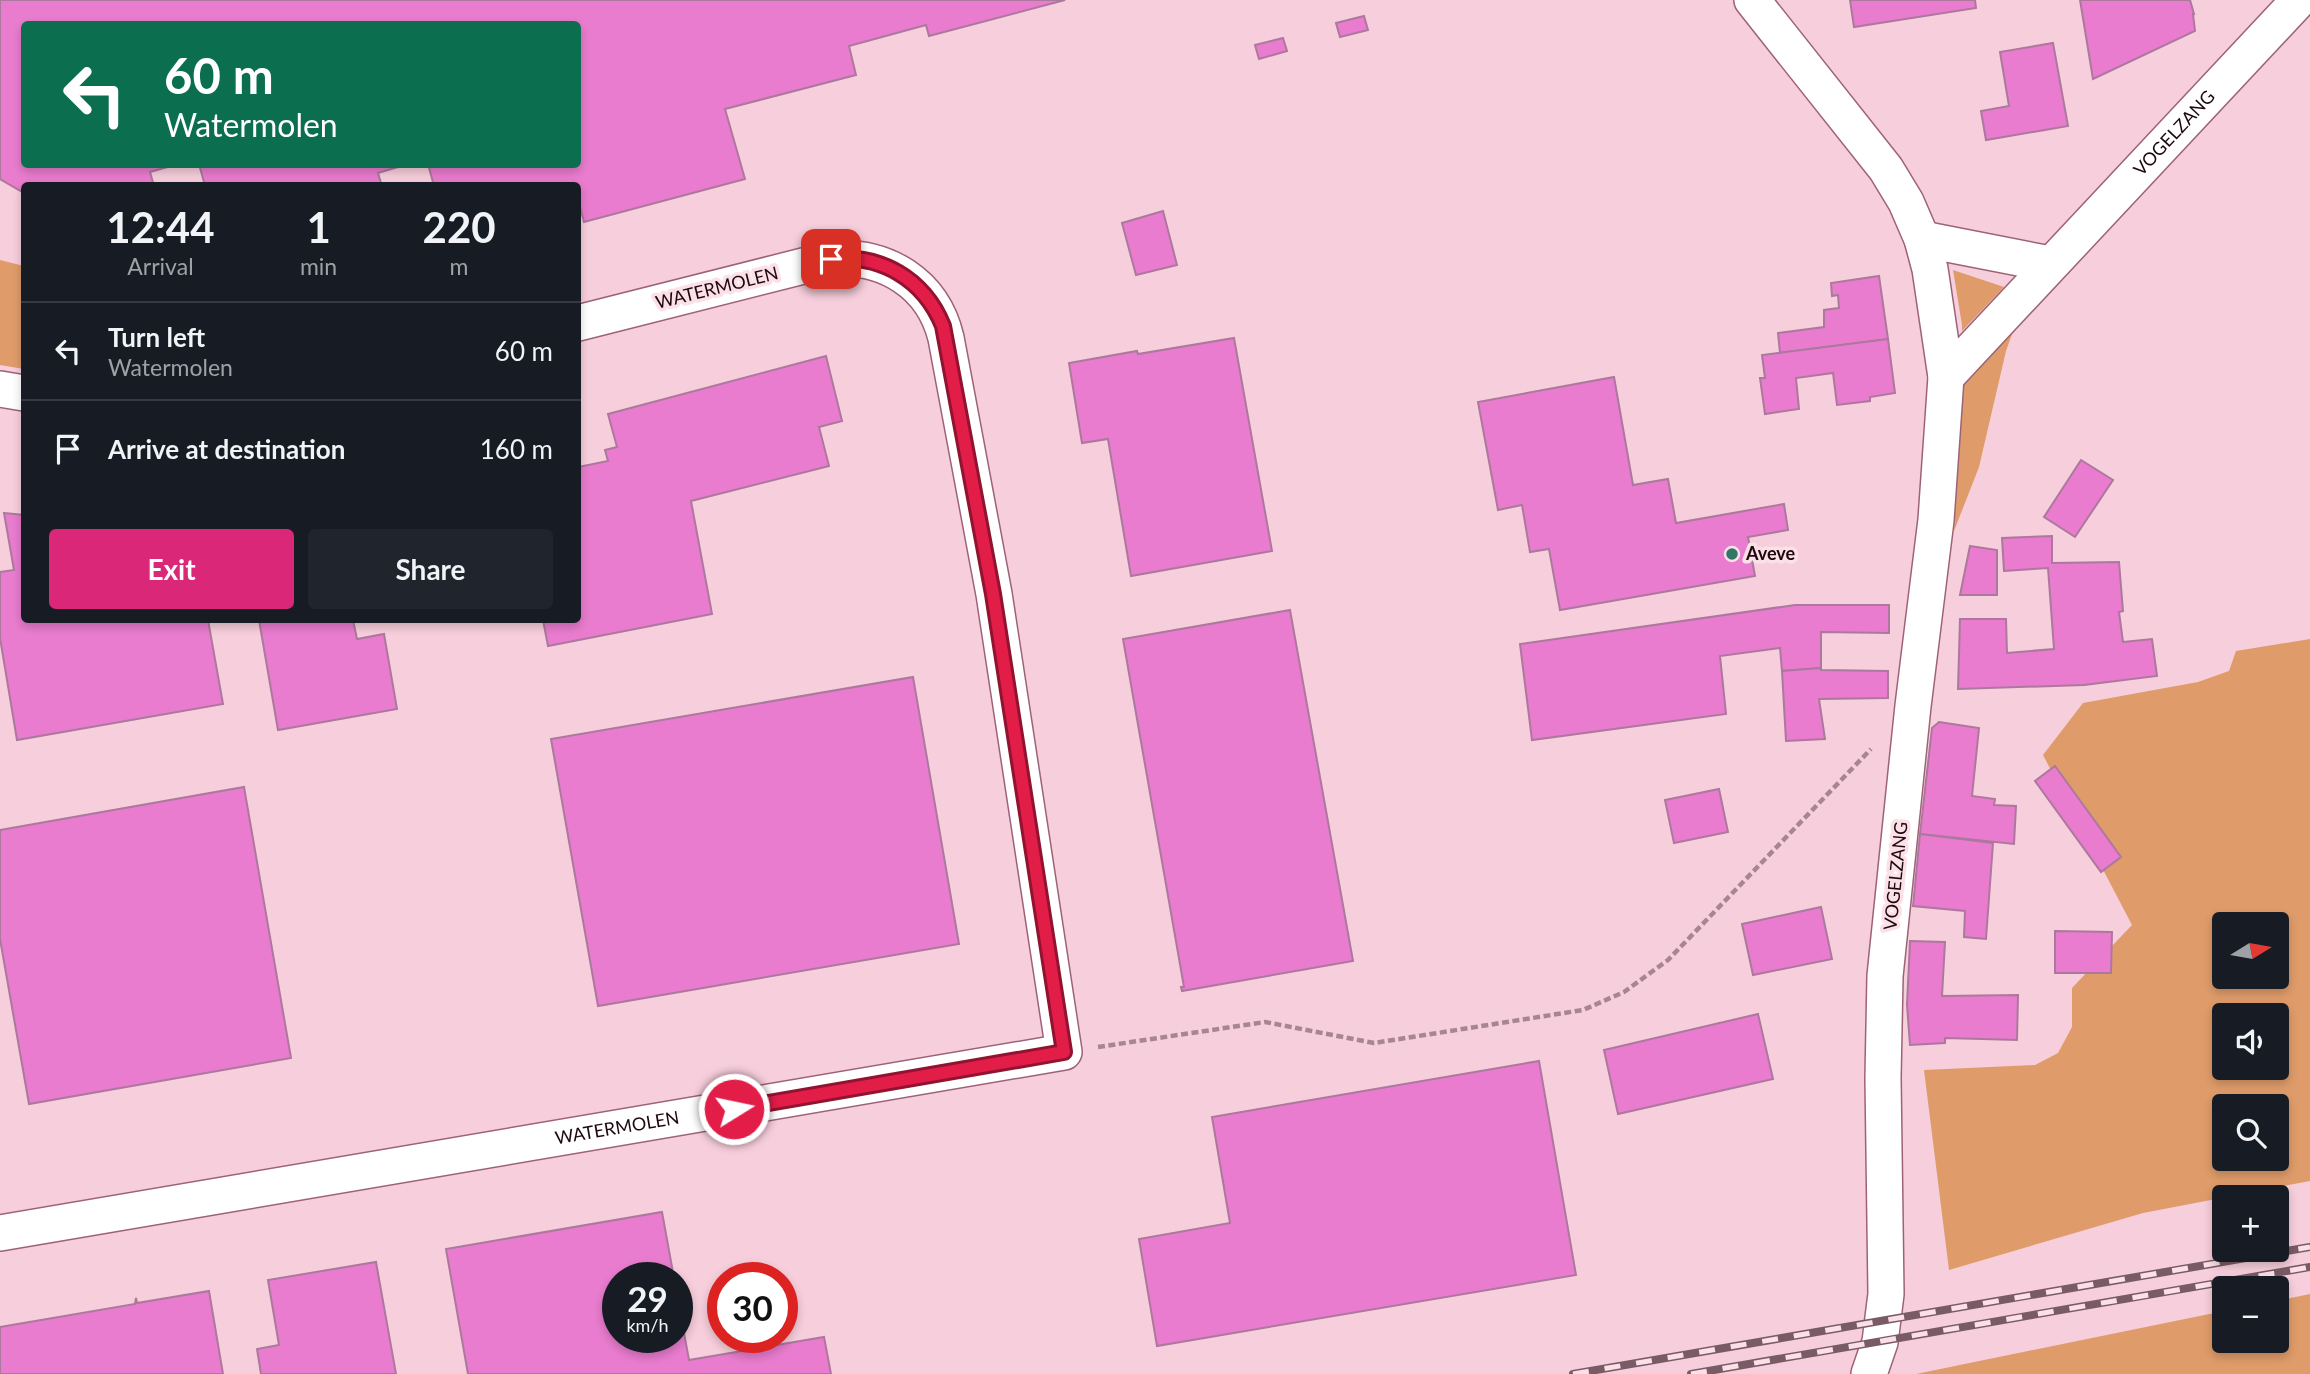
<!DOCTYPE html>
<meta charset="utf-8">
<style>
body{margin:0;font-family:Lato,sans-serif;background:#20242c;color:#f1f3f6;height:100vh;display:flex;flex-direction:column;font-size:26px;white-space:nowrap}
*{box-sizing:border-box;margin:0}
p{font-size:23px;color:#9ea1a6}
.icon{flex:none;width:38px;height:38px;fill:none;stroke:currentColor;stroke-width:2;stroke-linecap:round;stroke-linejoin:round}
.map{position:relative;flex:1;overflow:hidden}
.sheet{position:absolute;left:21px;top:182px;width:560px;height:441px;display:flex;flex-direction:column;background:#171b24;border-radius:7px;box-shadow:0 4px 10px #0003}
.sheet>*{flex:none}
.top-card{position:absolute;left:21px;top:21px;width:560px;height:147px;border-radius:7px;box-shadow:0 4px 10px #0003;background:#0b6e4f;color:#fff;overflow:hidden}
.needle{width:46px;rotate:79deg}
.buttons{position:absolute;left:2212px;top:912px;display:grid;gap:14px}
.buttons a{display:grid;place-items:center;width:77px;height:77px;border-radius:7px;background:#171b24;box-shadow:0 4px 10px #0003;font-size:35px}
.speed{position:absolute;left:602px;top:1262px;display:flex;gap:14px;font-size:35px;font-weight:700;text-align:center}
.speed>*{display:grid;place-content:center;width:91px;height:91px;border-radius:50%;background:#171b24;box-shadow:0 4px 10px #0003;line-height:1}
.speed small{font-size:18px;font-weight:400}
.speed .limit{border:10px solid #d22;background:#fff;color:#111}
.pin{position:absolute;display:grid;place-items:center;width:60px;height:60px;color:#fff;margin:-30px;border-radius:14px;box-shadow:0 4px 10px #0006}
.me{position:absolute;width:77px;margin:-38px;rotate:80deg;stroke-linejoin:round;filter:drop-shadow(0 0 5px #0008)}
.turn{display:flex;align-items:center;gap:24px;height:147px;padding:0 28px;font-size:32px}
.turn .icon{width:91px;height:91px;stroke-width:2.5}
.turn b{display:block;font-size:49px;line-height:60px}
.eta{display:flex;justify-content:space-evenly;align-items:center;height:119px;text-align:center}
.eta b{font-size:42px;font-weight:700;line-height:49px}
.primary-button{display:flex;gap:14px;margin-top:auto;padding:14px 28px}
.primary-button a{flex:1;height:80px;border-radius:7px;background:#db2777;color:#fff;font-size:28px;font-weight:700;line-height:80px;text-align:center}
.primary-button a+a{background:#20242c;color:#f1f3f6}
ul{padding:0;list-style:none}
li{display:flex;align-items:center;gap:21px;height:98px;padding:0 28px;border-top:2px solid #363941}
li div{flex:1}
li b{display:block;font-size:26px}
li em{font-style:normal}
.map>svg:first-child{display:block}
.green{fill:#df9c6a;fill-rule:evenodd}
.building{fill:#e97cce;stroke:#ac789d;stroke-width:2}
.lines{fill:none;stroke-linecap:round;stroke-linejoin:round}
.minor-casing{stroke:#9e6278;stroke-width:38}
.path{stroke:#a88691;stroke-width:4.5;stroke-dasharray:7 3.5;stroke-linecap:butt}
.minor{stroke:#fff;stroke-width:35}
.rail-casing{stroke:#795b65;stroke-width:8}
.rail{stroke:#fce0e8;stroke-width:5;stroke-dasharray:16;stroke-linecap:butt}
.route-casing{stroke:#92132f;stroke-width:18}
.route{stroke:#e11d48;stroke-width:12}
.poi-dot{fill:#337668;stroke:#fce0e8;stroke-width:2.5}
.labels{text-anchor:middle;stroke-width:7;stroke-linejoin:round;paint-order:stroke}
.street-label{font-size:18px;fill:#1e0810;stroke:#fce0e8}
.poi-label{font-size:18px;font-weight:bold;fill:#1e0810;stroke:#fce0e8;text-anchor:start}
</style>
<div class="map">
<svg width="2310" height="1374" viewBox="0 0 2310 1374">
<rect width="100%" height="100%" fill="#f7cedb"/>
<g class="green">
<path d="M0,260L24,266V369L0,365Z"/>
<path d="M1953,270L2004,287L1962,331V325Z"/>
<path d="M2016,323L2006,351L1979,467L1954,531L1961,383Z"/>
<path d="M2310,639V1181L2143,1213L1949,1270L1924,1070L2035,1065L2058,1053L2072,1027V988L2132,925L2043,755L2083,703L2198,682L2229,671L2236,651ZM2224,924H2277V976H2224ZM2224,1015H2277V1068H2224ZM2224,1106H2277V1158H2224Z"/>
<path d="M2310,1294V1374H1916L2224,1311V1340H2277V1301Z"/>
</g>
<g class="building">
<path d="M0,0H1065L929,36L926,25L849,46L856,75L725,109L745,179L584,222L578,199V186H434L428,164H578V24H24V164H178L150,172L154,186H24V193L0,179Z"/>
<path d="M1850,0H1975L1976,8L1854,27Z"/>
<path d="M2080,0H2190L2194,14H2193L2195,31L2093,79Z"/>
<path d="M1364,16L1368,30L1340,37L1336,23Z"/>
<path d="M1283,38L1287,51L1259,59L1255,45Z"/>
<path d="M2053,43L2068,126L1986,140L1981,111L2009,106L2000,52Z"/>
<path d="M199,164H408L378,173L382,186H205Z"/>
<path d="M1163,211L1177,265L1136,275L1122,223Z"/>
<path d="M1879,276L1888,339L1780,353L1778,333L1824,327V310L1839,308L1838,295L1832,296L1831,283Z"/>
<path d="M1234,338L1272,551L1131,576L1108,439L1082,443L1069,363L1137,351L1138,354Z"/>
<path d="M1888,339L1895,393L1870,397V401L1837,405L1833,373L1796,378L1799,409L1765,414L1760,378H1765L1762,355Z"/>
<path d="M826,356L842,421L819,427L829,466L691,501L712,614L548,646L543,620H578V467L608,461L605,450L617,447L608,414Z"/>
<path d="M1614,377L1633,485L1668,479L1676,523L1784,504L1788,530L1748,537L1755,576L1560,610L1549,549L1530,552L1522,505L1498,510L1478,402Z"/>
<path d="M2081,460L2113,480L2075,537L2044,517Z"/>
<path d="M4,513L24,515V620H208L223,704L17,740L0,638V572L14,570Z"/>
<path d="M2052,536V563L2119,562L2123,611L2119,612L2123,642L2152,639L2157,676L2084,685L1958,689L1960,619H2006L2007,653L2054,649L2048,568L2004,571L2002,538Z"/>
<path d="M1970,546L1997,550V595H1960Z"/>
<path d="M1795,605H1889V633L1821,632V668L1782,671L1780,648L1720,656L1726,714L1532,740L1520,644Z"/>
<path d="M1290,610L1353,961L1182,991L1181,987H1184L1123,639Z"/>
<path d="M259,620H353L357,639L384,634L397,709L278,730Z"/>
<path d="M1821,668V670L1888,671V698L1819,699L1825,739L1786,741L1782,671Z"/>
<path d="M913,677L959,944L598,1006L551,739Z"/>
<path d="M1939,722L1979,728L1972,796L1995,799L1994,805L2016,806L2014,844L1920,834L1932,728Z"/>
<path d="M2055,766L2121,857L2101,872L2035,781Z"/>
<path d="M244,787L291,1058L29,1104L0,939V830Z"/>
<path d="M1719,789L1728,832L1674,843L1665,800Z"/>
<path d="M1920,834L1993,843L1986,939L1964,937L1965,911L1913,906Z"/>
<path d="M1821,907L1832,959L1753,975L1742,924Z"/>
<path d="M2055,931L2112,932L2111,973H2055Z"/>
<path d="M1910,941L1945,942L1942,996L2018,995L2017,1040L1945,1038V1043L1910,1045L1907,1005Z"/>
<path d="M1758,1014L1773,1079L1618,1114L1604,1050Z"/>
<path d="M1539,1061L1576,1275L1157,1346L1139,1239L1230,1223L1212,1117Z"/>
<path d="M662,1212L674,1278H618V1337H677V1295L689,1360L824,1337L831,1374H468L446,1249Z"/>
<path d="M376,1262L396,1374H261L257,1349L279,1345L268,1280Z"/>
<path d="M209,1291L223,1374H0V1327L135,1304L136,1298L137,1303Z"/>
</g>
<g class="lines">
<defs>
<g id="minor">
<path d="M1752,0L1886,169L1906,202L1922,239L1930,269L1946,377L1936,520L1913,706L1885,976L1883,1078L1886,1294L1880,1342L1869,1374"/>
<path d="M1922,239L2050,264"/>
<path id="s1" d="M1946,377L2299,0"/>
<path d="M0,389L24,393"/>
<path id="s2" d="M0,1233L1064,1052L994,594L946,338C933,284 886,254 831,259L578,323"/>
</g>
</defs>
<use href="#minor" class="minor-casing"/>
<path class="path" d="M1098,1047L1265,1022L1374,1043L1583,1010L1624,992L1668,960L1871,749"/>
<use href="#minor" class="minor"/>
<defs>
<g id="rail">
<path d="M1573,1374L2310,1247"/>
<path d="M1691,1374L2310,1267"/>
</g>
</defs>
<use href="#rail" class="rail-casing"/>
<use href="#rail" class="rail"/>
</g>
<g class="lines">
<defs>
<path id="route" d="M734,1109L1064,1052L993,594L943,326C924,279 881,254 831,259"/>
</defs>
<use href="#route" class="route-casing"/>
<use href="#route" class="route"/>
</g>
<circle class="poi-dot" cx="1732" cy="554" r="7"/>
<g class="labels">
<g class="street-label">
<text dy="6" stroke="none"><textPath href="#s1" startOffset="334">VOGELZANG</textPath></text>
<text transform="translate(717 288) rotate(-14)" y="6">WATERMOLEN</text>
<text transform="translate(1896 876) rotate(-84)" y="6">VOGELZANG</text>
<text dy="6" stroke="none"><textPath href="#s2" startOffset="626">WATERMOLEN</textPath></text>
</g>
<g class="poi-label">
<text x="1746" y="560">Aveve</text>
</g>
</g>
</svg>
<div class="buttons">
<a><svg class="needle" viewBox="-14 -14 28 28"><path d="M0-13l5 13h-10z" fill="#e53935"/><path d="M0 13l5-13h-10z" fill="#9ea1a6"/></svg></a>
<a><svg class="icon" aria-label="sound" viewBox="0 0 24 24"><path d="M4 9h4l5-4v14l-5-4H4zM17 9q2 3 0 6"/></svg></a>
<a><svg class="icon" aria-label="search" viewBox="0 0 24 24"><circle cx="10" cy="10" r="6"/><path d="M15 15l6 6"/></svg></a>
<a>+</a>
<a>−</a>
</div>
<div class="speed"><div>29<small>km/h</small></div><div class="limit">30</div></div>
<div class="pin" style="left:831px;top:259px;background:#d93025"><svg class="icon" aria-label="arrive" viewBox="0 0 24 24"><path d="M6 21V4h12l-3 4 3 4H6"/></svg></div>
<svg class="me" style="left:734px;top:1109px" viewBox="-20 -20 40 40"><circle r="17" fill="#e11d48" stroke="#fff" stroke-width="3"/><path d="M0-11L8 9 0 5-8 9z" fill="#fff"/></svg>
<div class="top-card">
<div class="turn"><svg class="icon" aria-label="left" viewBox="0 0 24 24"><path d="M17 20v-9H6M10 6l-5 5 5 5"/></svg><div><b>60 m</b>Watermolen</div></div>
</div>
<section class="sheet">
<div class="eta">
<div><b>12:44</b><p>Arrival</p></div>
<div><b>1</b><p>min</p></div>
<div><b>220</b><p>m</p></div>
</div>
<ul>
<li><svg class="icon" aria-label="left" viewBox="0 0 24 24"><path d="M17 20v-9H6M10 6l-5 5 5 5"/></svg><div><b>Turn left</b><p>Watermolen</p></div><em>60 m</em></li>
<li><svg class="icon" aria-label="arrive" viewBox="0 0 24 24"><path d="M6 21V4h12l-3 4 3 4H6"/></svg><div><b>Arrive at destination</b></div><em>160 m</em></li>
</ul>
<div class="primary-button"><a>Exit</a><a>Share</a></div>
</section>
</div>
